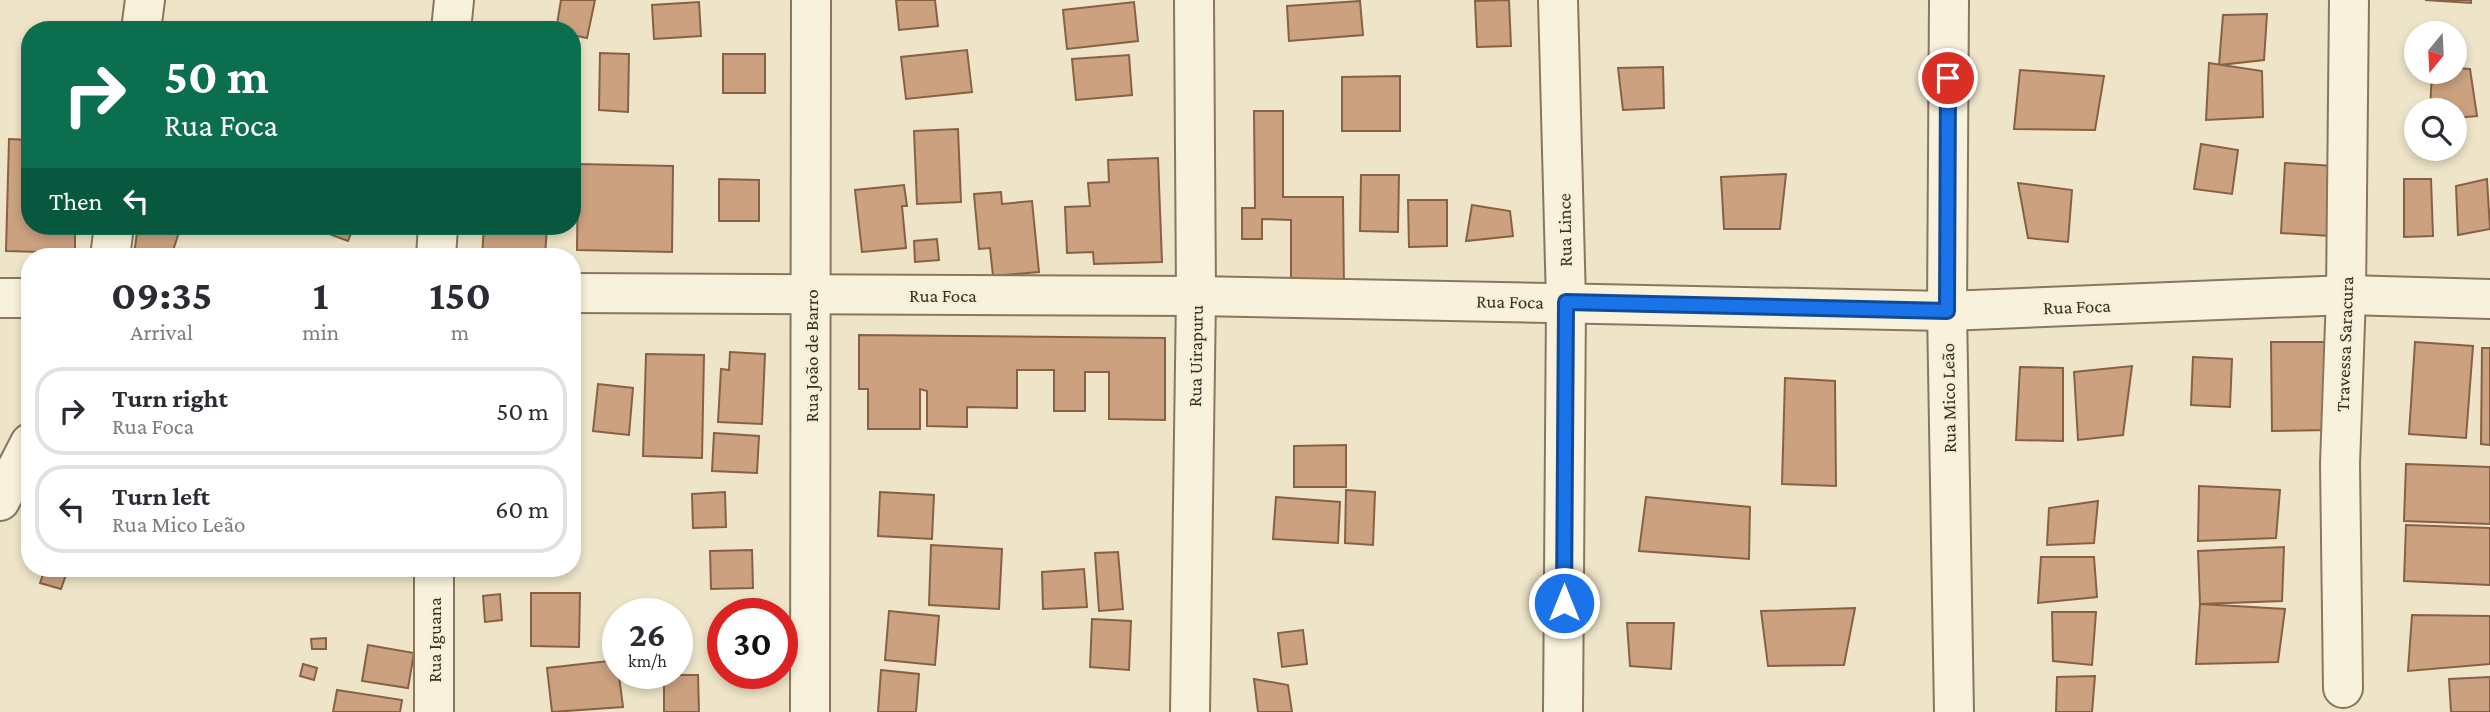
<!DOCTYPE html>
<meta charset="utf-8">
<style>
body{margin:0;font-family:"Crimson Pro",serif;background:#f2f2f3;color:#2b2b33;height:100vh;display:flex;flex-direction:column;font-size:26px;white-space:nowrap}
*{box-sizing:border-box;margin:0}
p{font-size:23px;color:#7c7c81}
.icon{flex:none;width:38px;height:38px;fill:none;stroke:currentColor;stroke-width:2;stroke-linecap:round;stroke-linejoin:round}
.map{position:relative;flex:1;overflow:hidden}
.panel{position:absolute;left:21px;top:248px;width:560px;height:329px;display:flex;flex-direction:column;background:#fff;border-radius:28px;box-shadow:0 4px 10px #0003}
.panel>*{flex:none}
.banner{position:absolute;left:21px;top:21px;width:560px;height:214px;border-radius:28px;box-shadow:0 4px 10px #0003;background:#0b6e4f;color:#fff;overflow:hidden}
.needle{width:46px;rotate:198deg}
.tools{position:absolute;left:2404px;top:21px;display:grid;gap:14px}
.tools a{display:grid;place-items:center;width:63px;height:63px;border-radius:50%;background:#fff;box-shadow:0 4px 10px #0003;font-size:35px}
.speed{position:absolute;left:602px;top:598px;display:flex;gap:14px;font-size:35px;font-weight:700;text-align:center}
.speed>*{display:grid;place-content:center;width:91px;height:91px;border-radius:50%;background:#fff;box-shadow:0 4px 10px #0003;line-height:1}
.speed small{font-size:18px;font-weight:400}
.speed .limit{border:10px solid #d22;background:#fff;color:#111}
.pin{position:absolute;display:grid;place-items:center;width:60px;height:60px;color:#fff;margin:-30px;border:4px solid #fff;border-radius:50%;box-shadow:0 2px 7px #0007}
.me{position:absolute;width:77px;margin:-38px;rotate:0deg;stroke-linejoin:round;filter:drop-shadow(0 0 5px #0008)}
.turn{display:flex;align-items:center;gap:24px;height:147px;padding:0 28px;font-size:32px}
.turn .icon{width:91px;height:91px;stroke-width:2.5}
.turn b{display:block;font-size:49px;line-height:60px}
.then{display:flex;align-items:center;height:66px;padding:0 28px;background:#0003;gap:14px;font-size:26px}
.eta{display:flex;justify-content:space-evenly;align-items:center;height:119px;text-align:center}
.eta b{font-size:42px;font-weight:700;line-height:49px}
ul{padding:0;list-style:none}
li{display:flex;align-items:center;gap:21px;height:88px;margin:0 14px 10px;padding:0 14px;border:4px solid #e1e1e2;border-radius:28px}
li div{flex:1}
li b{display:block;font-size:26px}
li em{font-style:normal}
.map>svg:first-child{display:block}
.building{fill:#cba17f;stroke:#886144;stroke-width:2}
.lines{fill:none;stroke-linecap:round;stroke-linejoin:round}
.minor-casing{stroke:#8a765d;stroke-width:42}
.minor{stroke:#f8f1dc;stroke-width:38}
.route-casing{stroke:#114b97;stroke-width:18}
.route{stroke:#1a73e8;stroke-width:12}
.labels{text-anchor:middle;stroke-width:5;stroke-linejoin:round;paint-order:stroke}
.street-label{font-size:19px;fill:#3a2e21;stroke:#f5eed8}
</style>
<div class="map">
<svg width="2490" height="712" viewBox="0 0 2490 712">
<rect width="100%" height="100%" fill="#eee4c8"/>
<g class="building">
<path d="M561,0H595L587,38L572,35V30H556Z"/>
<path d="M896,0H935L938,26L899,30Z"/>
<path d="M1509,0L1511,46L1477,47L1475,1Z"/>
<path d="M2425,0H2471V3Z"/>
<path d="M1360,1L1363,35L1289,41L1287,6Z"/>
<path d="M699,2L701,36L654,39L652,5Z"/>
<path d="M1134,2L1138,41L1067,49L1063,10Z"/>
<path d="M2267,14L2264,60L2219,65L2223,15Z"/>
<path d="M967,50L972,92L906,99L901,57Z"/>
<path d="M600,53L629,54L628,112L599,110Z"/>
<rect x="723" y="54" width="42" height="39"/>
<path d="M1129,55L1132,95L1076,100L1072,59Z"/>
<path d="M2209,63L2262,71L2263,117L2206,120Z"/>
<path d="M1663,67L1664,108L1623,110L1618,68Z"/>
<path d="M2455,68L2470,69L2477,116L2455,118V110H2430L2432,72H2455Z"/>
<path d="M2020,70L2104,76L2095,130L2014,129Z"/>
<path d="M1400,76V131H1342V77Z"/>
<path d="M1254,111H1283V197H1343L1344,291H1291V220L1262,219V239H1242V208H1255Z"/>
<path d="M958,129L961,202L917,204L914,131Z"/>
<path d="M9,139L30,140V226H75V253L6,251Z"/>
<path d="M2201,144L2238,150L2232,194L2194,189Z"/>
<path d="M1158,158L1162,262L1094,264L1093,252L1067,253L1065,207L1090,206L1088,183L1109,182L1108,160Z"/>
<path d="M2285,163L2334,166L2330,236L2281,233Z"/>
<path d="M578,164L673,166L672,252L577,250Z"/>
<path d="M1786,174L1780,229H1724L1721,177Z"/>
<path d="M1361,175H1399L1398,232L1360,231Z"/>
<path d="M719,179L759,180V221H719Z"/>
<path d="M2404,179H2431L2433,236L2404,237Z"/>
<path d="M2487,179L2490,229L2458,235L2456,186Z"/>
<path d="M2018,183L2072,190L2068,242L2028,238Z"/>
<path d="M904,185L907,206H902L906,248L862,252L855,190Z"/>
<path d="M1001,192L1002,204L1032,201L1039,272L993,276L990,248L979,249L974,194Z"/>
<path d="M1408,200H1447V246L1409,247Z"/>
<path d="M1472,205L1510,211L1513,236L1466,241Z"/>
<path d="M138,226H181L171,257L134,254Z"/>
<path d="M323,226H354L348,241L321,231Z"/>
<path d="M484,226H547L545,257H482Z"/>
<path d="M937,239L939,260L915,262L914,241Z"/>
<path d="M859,335L1165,338V420L1109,419V372H1085V411H1054V370H1017V408L967,407V427L927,426V391L920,389V429H868V389H859Z"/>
<path d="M2271,342H2327L2328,430L2272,431Z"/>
<path d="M2415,342L2473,346L2466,438L2409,434Z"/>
<path d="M2482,348H2490V445L2481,444Z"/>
<path d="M730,352L765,354L762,424L718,422L721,369L729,370Z"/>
<path d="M646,354L704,355L702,458L643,456Z"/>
<path d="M572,356L578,357L574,384H572Z"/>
<path d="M2193,357L2232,359L2230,407L2191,405Z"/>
<path d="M2132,366L2123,435L2078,440L2074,372Z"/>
<path d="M2020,367L2063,368V441L2016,440Z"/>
<path d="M1785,378L1835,381L1836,486L1782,484Z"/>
<path d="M598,384L633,388L629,435L593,431Z"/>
<path d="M714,433L759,436L757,473L712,471Z"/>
<path d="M1346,445V487H1294V446Z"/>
<path d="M2406,464L2490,467V524L2404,521Z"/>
<path d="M2199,486L2280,490L2276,538L2198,541Z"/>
<path d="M1346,490L1375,492L1373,545L1345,543Z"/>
<path d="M725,492L726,527L693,528L692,494Z"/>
<path d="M880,492L934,495L932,539L878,536Z"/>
<path d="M1276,497L1340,502L1338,543L1273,539Z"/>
<path d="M1646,497L1750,507L1749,559L1639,551Z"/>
<path d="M2098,501L2094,543L2047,545L2049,508Z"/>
<path d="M2406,525L2490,528V585L2404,581Z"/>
<path d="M931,545L1002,549L999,609L929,605Z"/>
<path d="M2284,547L2282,601L2200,604L2198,551Z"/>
<path d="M752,550L753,588L711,589L710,551Z"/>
<path d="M1118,552L1123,609L1099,611L1095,553Z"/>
<path d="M2041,557H2094L2097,597L2038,603Z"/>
<path d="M45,569H68L61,589L40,583Z"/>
<path d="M1084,569L1087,607L1043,609L1042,572Z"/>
<path d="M531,593H580L579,647L531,646Z"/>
<path d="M500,594L502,620L485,622L483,596Z"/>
<path d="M2200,604L2285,609L2278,662L2196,664Z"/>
<path d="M1855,608L1844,665L1768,666L1761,611Z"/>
<path d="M889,611L939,616L935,665L885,660Z"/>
<path d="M2052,612H2096L2092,665L2053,661Z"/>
<path d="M2412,615L2490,616V664L2408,671Z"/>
<path d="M1092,619L1131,621L1129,670L1090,667Z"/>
<path d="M1627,623H1674L1671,669L1630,666Z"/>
<path d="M1303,630L1307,664L1282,667L1278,633Z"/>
<path d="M326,638V649H312L311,639Z"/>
<path d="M368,645L414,653L408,688L362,681Z"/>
<path d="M617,660L623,707L552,712L547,668Z"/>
<path d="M303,664L317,668L314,680L300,676Z"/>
<path d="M881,670L919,674L916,712H878Z"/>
<path d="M664,675H698L699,712H664Z"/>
<path d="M2095,676L2092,712H2056L2057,677Z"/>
<path d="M2490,677V712H2451L2449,679Z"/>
<path d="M1254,679L1288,685L1292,712H1258Z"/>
<path d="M337,690L402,700L400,712H333Z"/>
</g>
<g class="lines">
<defs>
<g id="minor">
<path d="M1558,0L1566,302L1563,712"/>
<path d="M1949,0L1947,311L1954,712"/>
<path d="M141,30L145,0"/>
<path d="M451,30L454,0"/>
<path d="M110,257L114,226"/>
<path d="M436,257L438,226"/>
<path d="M572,293L1196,296L1947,311L2346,295L2490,299"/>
<path d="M0,298H30"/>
<path d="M0,501L30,443"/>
<path d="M434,569V712"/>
<path d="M2343,688L2340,464L2346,295L2349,0"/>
<path d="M810,712L811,0"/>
<path d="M1190,712L1196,296L1194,0"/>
</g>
</defs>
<use href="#minor" class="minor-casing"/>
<use href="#minor" class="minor"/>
</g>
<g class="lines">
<defs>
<path id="route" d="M1564,603L1566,302L1947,311L1948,78"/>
</defs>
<use href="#route" class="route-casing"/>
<use href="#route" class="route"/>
</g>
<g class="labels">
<g class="street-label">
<text transform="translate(1564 230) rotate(-91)" y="7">Rua Lince</text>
<text x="943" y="302">Rua Foca</text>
<text transform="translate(1510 301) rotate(1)" y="7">Rua Foca</text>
<text transform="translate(2077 306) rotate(-2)" y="7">Rua Foca</text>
<text transform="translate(2344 344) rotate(-88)" y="7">Travessa Saracura</text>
<text transform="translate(811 356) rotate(-90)" y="7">Rua João de Barro</text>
<text transform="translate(1195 356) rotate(-89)" y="7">Rua Uirapuru</text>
<text transform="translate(1948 398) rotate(-91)" y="7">Rua Mico Leão</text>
<text transform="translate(434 640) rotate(-90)" y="7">Rua Iguana</text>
</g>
</g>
</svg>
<div class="tools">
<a><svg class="needle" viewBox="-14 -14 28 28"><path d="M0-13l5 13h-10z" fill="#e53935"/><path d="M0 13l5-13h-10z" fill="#7c7c81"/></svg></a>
<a><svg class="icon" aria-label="search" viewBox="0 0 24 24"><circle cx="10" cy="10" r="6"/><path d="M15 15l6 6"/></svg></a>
</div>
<div class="speed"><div>26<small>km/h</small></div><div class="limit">30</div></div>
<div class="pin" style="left:1948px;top:78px;background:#d93025"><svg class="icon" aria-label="arrive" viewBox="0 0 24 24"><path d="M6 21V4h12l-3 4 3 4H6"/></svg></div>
<svg class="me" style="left:1564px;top:603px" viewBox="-20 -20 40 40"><circle r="17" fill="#1a73e8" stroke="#fff" stroke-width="3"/><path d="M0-11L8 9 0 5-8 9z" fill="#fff"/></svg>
<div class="banner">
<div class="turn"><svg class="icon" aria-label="right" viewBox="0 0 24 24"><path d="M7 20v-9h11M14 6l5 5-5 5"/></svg><div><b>50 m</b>Rua Foca</div></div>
<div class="then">Then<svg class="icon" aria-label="left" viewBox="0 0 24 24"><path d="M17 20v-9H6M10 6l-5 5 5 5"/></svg></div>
</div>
<section class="panel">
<div class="eta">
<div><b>09:35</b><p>Arrival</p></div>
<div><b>1</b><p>min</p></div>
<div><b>150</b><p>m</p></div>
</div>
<ul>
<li><svg class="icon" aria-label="right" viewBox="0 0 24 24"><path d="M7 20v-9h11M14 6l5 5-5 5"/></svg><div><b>Turn right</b><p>Rua Foca</p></div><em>50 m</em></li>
<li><svg class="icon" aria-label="left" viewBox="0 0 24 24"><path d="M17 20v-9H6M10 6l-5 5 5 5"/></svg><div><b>Turn left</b><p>Rua Mico Leão</p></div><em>60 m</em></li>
</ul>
</section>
</div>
